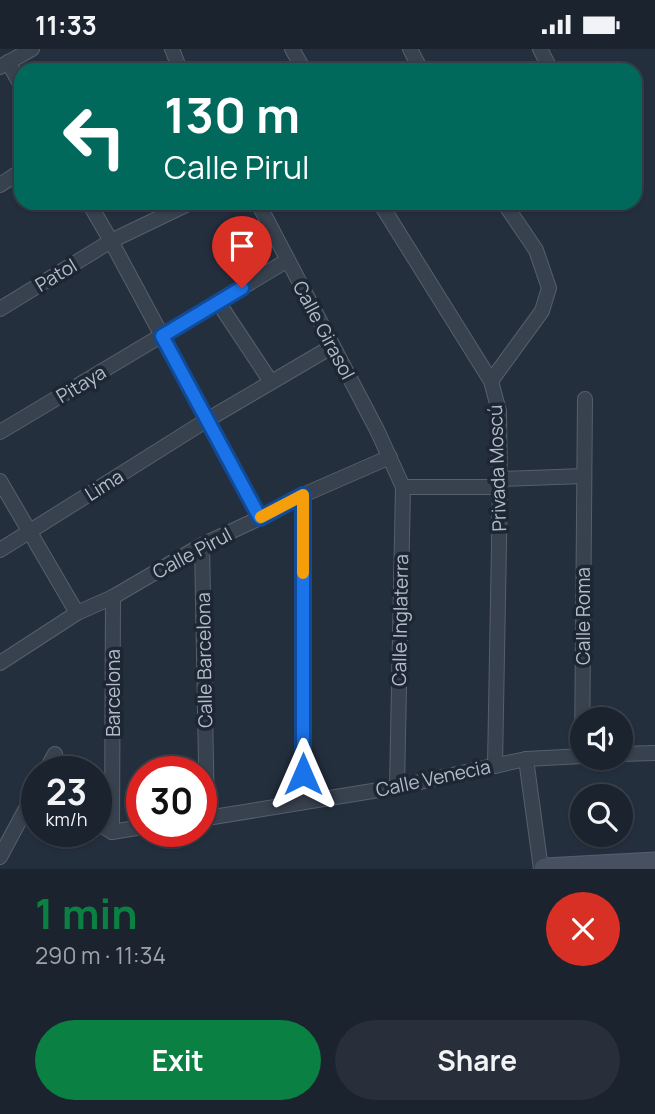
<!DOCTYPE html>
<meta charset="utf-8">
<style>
body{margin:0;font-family:Manrope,sans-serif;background:#282f3a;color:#f1f3f6;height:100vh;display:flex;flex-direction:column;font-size:26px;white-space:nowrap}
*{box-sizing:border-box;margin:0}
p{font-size:23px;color:#a0a4aa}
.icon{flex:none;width:38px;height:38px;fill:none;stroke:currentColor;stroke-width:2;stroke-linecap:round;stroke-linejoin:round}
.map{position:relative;height:820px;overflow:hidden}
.side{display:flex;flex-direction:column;background:#1b232e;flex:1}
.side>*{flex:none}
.guide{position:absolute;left:14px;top:14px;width:628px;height:147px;border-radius:21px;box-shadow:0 2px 5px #0004,0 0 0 2px #39404a;background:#00695c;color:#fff;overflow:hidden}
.tools{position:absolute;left:570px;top:658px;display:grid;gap:14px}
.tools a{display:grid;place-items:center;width:63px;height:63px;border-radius:50%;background:#1b232e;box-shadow:0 2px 5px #0004,0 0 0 2px #39404a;font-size:35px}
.speed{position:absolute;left:21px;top:707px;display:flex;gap:14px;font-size:35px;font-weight:700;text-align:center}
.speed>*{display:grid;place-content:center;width:91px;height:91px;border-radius:50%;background:#1b232e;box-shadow:0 2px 5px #0004,0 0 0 2px #39404a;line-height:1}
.speed small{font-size:18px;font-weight:400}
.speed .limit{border:10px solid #d22;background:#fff;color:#111}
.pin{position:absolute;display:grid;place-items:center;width:60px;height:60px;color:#fff;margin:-72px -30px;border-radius:50% 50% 50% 0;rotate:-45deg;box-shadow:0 0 7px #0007}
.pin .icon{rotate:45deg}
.me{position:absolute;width:77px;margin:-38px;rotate:0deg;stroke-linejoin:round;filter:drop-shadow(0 0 5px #0008)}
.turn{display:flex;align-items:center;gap:24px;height:147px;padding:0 35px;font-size:32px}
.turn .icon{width:91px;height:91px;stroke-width:2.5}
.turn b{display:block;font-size:49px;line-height:60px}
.round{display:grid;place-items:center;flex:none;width:74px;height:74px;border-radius:37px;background:#282f3a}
.summary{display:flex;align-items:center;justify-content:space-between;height:119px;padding:0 35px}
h1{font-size:42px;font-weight:700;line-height:52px;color:#0b8043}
.primary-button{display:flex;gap:14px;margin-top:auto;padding:14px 35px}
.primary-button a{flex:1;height:80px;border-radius:42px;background:#0b8043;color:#fff;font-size:28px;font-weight:700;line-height:80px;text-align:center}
.primary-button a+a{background:#282f3a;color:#f1f3f6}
.status{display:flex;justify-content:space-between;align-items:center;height:49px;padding:0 35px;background:#1b232e;direction:ltr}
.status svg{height:19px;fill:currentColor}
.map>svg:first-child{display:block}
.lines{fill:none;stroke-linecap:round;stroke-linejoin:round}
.street-casing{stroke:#565f6c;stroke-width:16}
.secondary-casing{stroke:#565f6c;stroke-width:23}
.street{stroke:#38414e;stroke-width:14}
.secondary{stroke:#465061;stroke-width:21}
.route-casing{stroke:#114b97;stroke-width:18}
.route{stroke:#1a73e8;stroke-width:12}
.slow{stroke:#f59e0b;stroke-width:12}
.labels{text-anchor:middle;stroke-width:7;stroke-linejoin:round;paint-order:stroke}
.street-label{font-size:19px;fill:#b4bcc9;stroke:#1d2633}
</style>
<div class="status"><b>11:33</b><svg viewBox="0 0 49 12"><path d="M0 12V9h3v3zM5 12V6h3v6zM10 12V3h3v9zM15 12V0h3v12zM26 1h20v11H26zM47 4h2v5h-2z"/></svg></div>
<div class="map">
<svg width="655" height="820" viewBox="0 0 655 820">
<rect width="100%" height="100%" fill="#242f3e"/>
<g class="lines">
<defs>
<g id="street">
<path d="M172,0L180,21"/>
<path d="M292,0L304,21"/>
<path d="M410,0L421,21"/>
<path d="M540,0L551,21"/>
<path d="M8,13L21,36"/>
<path d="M0,18L32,0"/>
<path d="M0,136L21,122"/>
<path d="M89,154L111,192L260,469"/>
<path d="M258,154L377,381L403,438L397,738"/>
<path d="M380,154L491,332L499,362L500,438L495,717"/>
<path d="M218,253L271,333"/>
<path d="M0,260L111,192L190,154"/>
<path d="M491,332L542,262L549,239L536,201L504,154"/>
<path d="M0,383L288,211"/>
<path d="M500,430L584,427"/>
<path d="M0,432L77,564"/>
<path d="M403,438H500"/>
<path d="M303,446V753"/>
<path d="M202,496L207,769"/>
<path d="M0,501L207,371L333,297"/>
<path d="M0,614L77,564L113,548L202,496L260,469L303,446L390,408"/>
<path d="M621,705L655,704"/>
<path d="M582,707L585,350"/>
<path d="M526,710L541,820"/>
<path d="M45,723L55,705"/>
<path d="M201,770L397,738L526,710L583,707"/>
<path d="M96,773L112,783L142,778"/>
<path d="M112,783L113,548"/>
<path d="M0,808L37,739"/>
</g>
<path id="secondary" d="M545,820L655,814"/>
</defs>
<use href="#street" class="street-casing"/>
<use href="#secondary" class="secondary-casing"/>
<use href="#street" class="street"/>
<use href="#secondary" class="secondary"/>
</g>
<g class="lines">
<defs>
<path id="route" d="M242,239L162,287L260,469L303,446V725"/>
</defs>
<use href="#route" class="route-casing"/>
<use href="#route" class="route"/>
<path class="slow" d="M261,468L303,446V524"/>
</g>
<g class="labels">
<g class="street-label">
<text transform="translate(56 226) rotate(-31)" y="7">Patol</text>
<text transform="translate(324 281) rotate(62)" y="7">Calle Girasol</text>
<text transform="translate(81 335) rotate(-31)" y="7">Pitaya</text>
<text transform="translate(497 419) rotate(-92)" y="7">Privada Moscú</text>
<text transform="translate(104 436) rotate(-32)" y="7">Lima</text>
<text transform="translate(192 504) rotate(-28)" y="7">Calle Pirul</text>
<text transform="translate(583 567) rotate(-90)" y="7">Calle Roma</text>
<text transform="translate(400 571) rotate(-89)" y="7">Calle Inglaterra</text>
<text transform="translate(204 611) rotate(-91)" y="7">Calle Barcelona</text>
<text transform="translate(113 644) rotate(-90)" y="7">Barcelona</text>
<text transform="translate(433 729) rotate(-12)" y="7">Calle Venecia</text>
</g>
</g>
</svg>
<div class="tools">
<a><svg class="icon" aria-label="sound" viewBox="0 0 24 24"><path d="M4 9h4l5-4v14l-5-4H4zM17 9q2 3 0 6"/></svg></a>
<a><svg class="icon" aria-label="search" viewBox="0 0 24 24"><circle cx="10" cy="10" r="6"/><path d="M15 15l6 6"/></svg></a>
</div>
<div class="speed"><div>23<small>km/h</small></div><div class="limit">30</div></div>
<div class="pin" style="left:242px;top:239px;background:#d93025"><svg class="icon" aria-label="arrive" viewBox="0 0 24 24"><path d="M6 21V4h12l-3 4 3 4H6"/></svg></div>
<svg class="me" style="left:303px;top:725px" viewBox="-20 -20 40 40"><path d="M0-17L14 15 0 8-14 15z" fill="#1a73e8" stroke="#fff" stroke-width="4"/></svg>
<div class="guide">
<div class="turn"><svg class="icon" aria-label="left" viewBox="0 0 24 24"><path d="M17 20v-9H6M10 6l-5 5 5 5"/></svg><div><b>130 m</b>Calle Pirul</div></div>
</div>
</div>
<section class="side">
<div class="summary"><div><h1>1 min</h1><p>290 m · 11:34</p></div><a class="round" style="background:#d93025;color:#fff"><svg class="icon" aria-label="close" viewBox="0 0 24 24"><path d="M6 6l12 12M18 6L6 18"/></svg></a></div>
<div class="primary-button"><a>Exit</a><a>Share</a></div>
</section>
